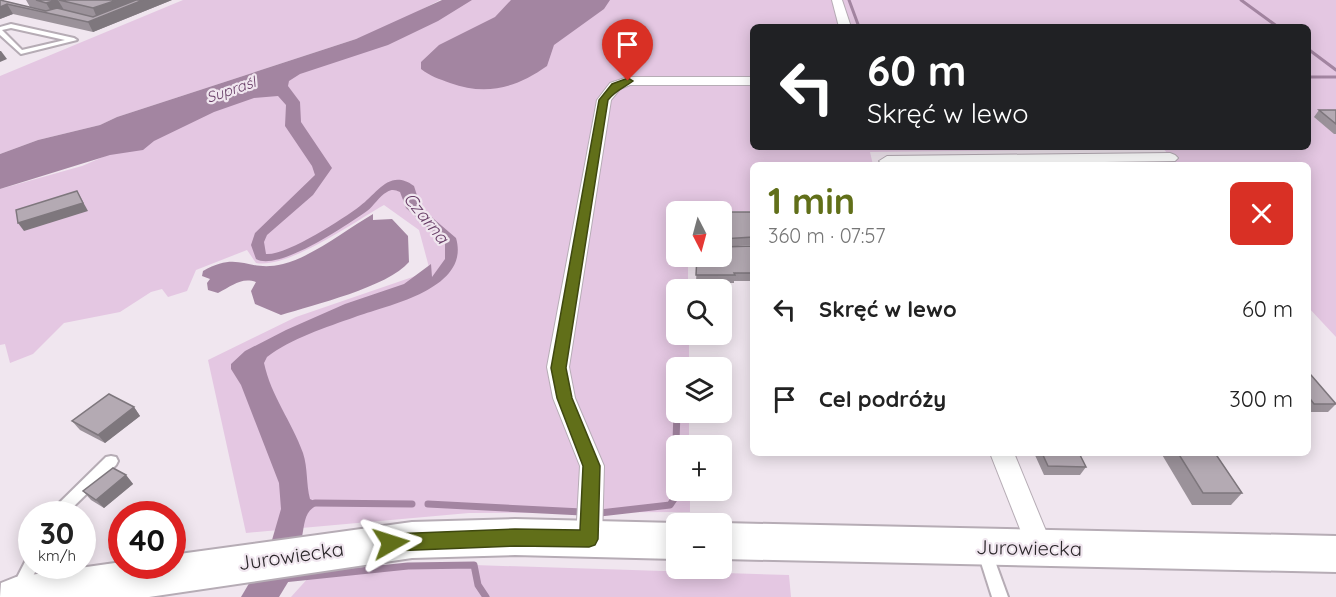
<!DOCTYPE html>
<html lang="pl">
<meta charset="utf-8">
<style>
body{margin:0;font-family:Quicksand,sans-serif;background:#f6f6f6;color:#222;height:100vh;display:flex;flex-direction:column;font-size:22px;white-space:nowrap}
*{box-sizing:border-box;margin:0}
p{font-size:20px;color:#767676}
.icon{flex:none;width:33px;height:33px;fill:none;stroke:currentColor;stroke-width:2;stroke-linecap:round;stroke-linejoin:round}
.map{position:relative;flex:1;overflow:hidden}
.details{position:absolute;left:750px;top:162px;width:561px;height:294px;display:flex;flex-direction:column;background:#fff;border-radius:9px;box-shadow:0 3px 15px #0003}
.details>*{flex:none}
.banner{position:absolute;left:750px;top:24px;width:561px;height:126px;border-radius:9px;box-shadow:0 3px 15px #0003;background:#202124;color:#fff;overflow:hidden}
.needle{width:39px;rotate:174deg}
.fabs{position:absolute;left:666px;top:201px;display:grid;gap:12px}
.fabs a{display:grid;place-items:center;width:66px;height:66px;border-radius:9px;background:#fff;box-shadow:0 3px 15px #0003;font-size:30px}
.speed{position:absolute;left:18px;top:501px;display:flex;gap:12px;font-size:30px;font-weight:700;text-align:center}
.speed>*{display:grid;place-content:center;width:78px;height:78px;border-radius:50%;background:#fff;box-shadow:0 3px 15px #0003;line-height:1}
.speed small{font-size:15px;font-weight:400}
.speed .limit{border:9px solid #d22;background:#fff;color:#111}
.pin{position:absolute;display:grid;place-items:center;width:51px;height:51px;color:#fff;margin:-62px -26px;border-radius:50% 50% 50% 0;rotate:-45deg;box-shadow:0 0 6px #0007}
.pin .icon{rotate:45deg}
.me{position:absolute;width:66px;margin:-33px;rotate:84deg;stroke-linejoin:round;filter:drop-shadow(0 0 4px #0008)}
.turn{display:flex;align-items:center;gap:21px;height:126px;padding:0 18px;font-size:27px}
.turn .icon{width:78px;height:78px;stroke-width:2.5}
.turn b{display:block;font-size:42px;line-height:51px}
.round{display:grid;place-items:center;flex:none;width:63px;height:63px;border-radius:9px;background:#f6f6f6}
.headline{display:flex;align-items:center;justify-content:space-between;height:102px;padding:0 18px}
h1{font-size:36px;font-weight:700;line-height:45px;color:#616f19}
ul{padding:0;list-style:none}
li{display:flex;align-items:center;gap:18px;height:90px;padding:0 18px}
li div{flex:1}
li b{display:block;font-size:22px}
li em{font-style:normal}
.map>svg:first-child{display:block}
.green{fill:#e4c7e2}
.water{fill:#a385a1}
.lines{fill:none;stroke-linecap:round;stroke-linejoin:round}
.stream-far1{stroke:#a385a1;stroke-width:3}
.stream{stroke:#a385a1;stroke-width:7}
.lane-casing{stroke:#b6acb5;stroke-width:4}
.street-casing{stroke:#b6acb5;stroke-width:2}
.secondary-casing{stroke:#b6acb5;stroke-width:4}
.lane{fill:#fff;fill-rule:evenodd}
.street{fill:#fff;fill-rule:evenodd}
.secondary{fill:#fff;fill-rule:evenodd}
.wall{fill:#9b929a}
.shaded-wall{fill:#7e777d}
.building{fill:#b4aab3;stroke:#7e777d;stroke-width:1.5}
.route{fill:#616f19;stroke:#3f4810;stroke-width:1.5}
.labels{text-anchor:middle;stroke-width:4.5;stroke-linejoin:round;paint-order:stroke}
.far-water-label{font-size:15px;font-style:italic;fill:#693f68;stroke:#f0e6ef}
.water-label{font-size:18px;font-style:italic;fill:#693f68;stroke:#f0e6ef}
.near-street-label{font-size:20px;fill:#2b272a;stroke:#f0e6ef}
</style>
<div class="map">
<svg width="1336" height="597" viewBox="0 0 1336 597">
<rect width="100%" height="100%" fill="#f0e6ef"/>
<g class="green">
<path d="M183,0H440L386,28L356,39L117,117L100,125L38,140L0,154V76Z"/>
<path d="M468,0H1336V337L1308,307V165H1177L1162,147H1308V27H753V147H1033L1035,150L870,152L873,165H753V211L676,212V256L688,257V289L676,290V334L689,335V367L676,368V412L689,413V445L676,446V490L690,491V512L469,513L246,533L208,360L296,317L430,271L419,230L384,205C354,222 288,269 256,263L247,250L196,270L187,291L168,297L162,289L151,292L120,312L64,323L33,354L10,363L5,344L0,345V189L82,166Z"/>
<path d="M474,565L789,575L791,597H291L310,576L408,566Z"/>
</g>
<g class="water">
<path d="M442,0H472L438,21L388,45L300,74L289,81L288,86L300,102L301,122L332,168L313,195L267,235L264,242L266,254C286,256 343,219 360,206C377,194 389,168 414,186L421,208L456,238C471,289 388,305 355,317C327,327 290,339 267,357L264,363C271,396 292,422 303,453C308,468 306,484 310,499L321,504C304,509 305,522 302,537L272,540L281,509L279,483L241,385L231,369V364L245,351L286,330L345,304L404,284L431,264L432,277L445,259V243L406,208L400,192C395,190 392,189 387,192C379,196 374,206 367,211C347,225 278,272 256,259L251,245L255,233L315,175L312,166L285,126L286,105L278,96L254,98L214,112L154,141L143,150L110,155L0,189V154L38,140L100,125L117,117L356,39Z"/>
<path d="M511,0H610L604,9L554,45L547,66C516,88 486,96 450,83C439,79 430,76 421,69V62L439,45L495,17Z"/>
<path d="M373,214V220L392,219L408,236L409,262C388,287 313,305 281,315L255,304L251,291L256,282C241,277 232,286 218,293L208,290L207,283L210,279L202,276L203,271C240,250 247,273 283,264C312,257 347,229 373,214Z"/>
<path d="M296,569L279,597H241L254,575Z"/>
</g>
<g class="lines">
<g class="stream-far1">
<path d="M849,0L859,27"/>
<path d="M1241,0L1278,27"/>
<path d="M1308,49L1336,70"/>
<path d="M1308,77H1336"/>
</g>
<g class="stream">
<path d="M315,503L412,504"/>
<path d="M428,504L582,512"/>
<path d="M600,513L670,505L674,499L677,412"/>
<path d="M283,579L408,566L474,565L478,585L486,597"/>
</g>
<defs>
<g id="lane">
<path d="M11,24L74,38L77,40L21,54L0,35V27ZM11,28L65,40L22,50L2,30Z"/>
<path d="M111,456L116,457L118,461L116,465L66,514H50L52,510L106,457Z"/>
<path d="M985,546L990,548L992,553L1008,597H992L978,553L980,548Z"/>
<path d="M32,556V566H38L23,597H7L27,558Z"/>
</g>
<g id="street">
<path d="M832,0H842L851,27H839Z"/>
<path d="M628,77H753V85H630L620,89L611,100L569,367L575,398L604,466L602,539L598,548L589,551L580,548L576,539L580,466L553,398L547,367L597,100L610,83Z"/>
<path d="M1170,153L1175,155L1178,158L1175,161L884,165L879,161L887,156Z"/>
<path d="M990,453H1014L1053,548L1049,557L1040,560L1031,557Z"/>
</g>
<g id="secondary">
<path d="M515,519L676,523V559L515,555L412,558L149,597H0L1,583L16,577L122,562V566H172V555L412,522Z"/>
<path d="M722,523L1336,536V572L722,559Z"/>
</g>
</defs>
<use href="#lane" class="lane-casing"/>
<use href="#street" class="street-casing"/>
<use href="#secondary" class="secondary-casing"/>
<use href="#lane" class="lane"/>
<use href="#street" class="street"/>
<use href="#secondary" class="secondary"/>
</g>
<g class="wall">
<path d="M0,0L30,7L26,0H172L93,32L13,14L0,19Z"/>
<path d="M1319,110H1336V134H1334L1314,117Z"/>
<path d="M722,212H753V245L722,247L753,246V281H734V283H696L697,256H722Z"/>
<path d="M1308,375L1336,404L1328,412H1308Z"/>
<path d="M134,407L140,416L105,443L80,430L72,421Z"/>
<path d="M1034,453H1079L1086,467L1080,475H1044Z"/>
<path d="M1161,453H1215L1242,493L1231,505H1192Z"/>
<path d="M126,475L133,484L104,508L91,500L83,491Z"/>
</g>
<g class="shaded-wall">
<path d="M58,0L64,10L52,13L46,3Z"/>
<path d="M117,0H172L93,32L88,22L97,18L93,8Z"/>
<path d="M7,4L13,14L0,19V7Z"/>
<path d="M0,51H1L7,59L0,62Z"/>
<path d="M77,191L88,211L24,231L18,223Z"/>
<path d="M134,407L140,416L105,443L98,435Z"/>
<path d="M126,475L133,484L104,508L96,500Z"/>
</g>
<g class="building">
<path d="M0,0L46,11L57,8L93,17L136,0H143L88,22L7,4L0,7Z"/>
<path d="M36,0H57L46,3Z"/>
<path d="M59,0H117L93,8Z"/>
<path d="M1319,110H1336V124Z"/>
<path d="M77,191L83,203L18,223L16,210Z"/>
<path d="M722,212H753V237L722,239Z"/>
<path d="M722,243L723,247L753,246V273H734L735,275H696L697,256H722Z"/>
<path d="M1308,375H1311L1336,404H1314L1308,396Z"/>
<path d="M109,394L134,407L98,435L72,421Z"/>
<path d="M1042,453H1079L1086,467L1048,466Z"/>
<path d="M1178,453H1215L1242,493H1203Z"/>
<path d="M113,468L126,475L96,500L83,491Z"/>
</g>
<path class="route" d="M628,78L633,81C624,88 616,90 608,100L566,368L572,398L600,466L598,539L595,545L589,547L515,546L391,551L385,549L382,543L385,537L391,534L515,529L580,530L583,466L557,398L551,368L599,100L612,84Z"/>
<g class="labels">
<g class="far-water-label">
<text transform="translate(231 90) rotate(-19)" y="5">Supraśl</text>
</g>
<g class="water-label">
<text transform="translate(426 218) rotate(51)" y="6">Czarna</text>
</g>
<g class="near-street-label">
<text transform="translate(1029 548) rotate(1)" y="7">Jurowiecka</text>
<text transform="translate(291 556) rotate(-8)" y="7">Jurowiecka</text>
</g>
</g>
</svg>
<div class="fabs">
<a><svg class="needle" viewBox="-14 -14 28 28"><path d="M0-13l5 13h-10z" fill="#e53935"/><path d="M0 13l5-13h-10z" fill="#767676"/></svg></a>
<a><svg class="icon" aria-label="search" viewBox="0 0 24 24"><circle cx="10" cy="10" r="6"/><path d="M15 15l6 6"/></svg></a>
<a><svg class="icon" aria-label="layers" viewBox="0 0 24 24"><path d="M12 4l9 5-9 5-9-5zM3 14l9 5 9-5"/></svg></a>
<a>+</a>
<a>−</a>
</div>
<div class="speed"><div>30<small>km/h</small></div><div class="limit">40</div></div>
<div class="pin" style="left:628px;top:81px;background:#d93025"><svg class="icon" aria-label="arrive" viewBox="0 0 24 24"><path d="M6 21V4h12l-3 4 3 4H6"/></svg></div>
<svg class="me" style="left:391px;top:543px" viewBox="-20 -20 40 40"><path d="M0-17L14 15 0 8-14 15z" fill="#616f19" stroke="#fff" stroke-width="4"/></svg>
<div class="banner">
<div class="turn"><svg class="icon" aria-label="left" viewBox="0 0 24 24"><path d="M17 20v-9H6M10 6l-5 5 5 5"/></svg><div><b>60 m</b>Skręć w lewo</div></div>
</div>
<section class="details">
<div class="headline"><div><h1>1 min</h1><p>360 m · 07:57</p></div><a class="round" style="background:#d93025;color:#fff"><svg class="icon" aria-label="close" viewBox="0 0 24 24"><path d="M6 6l12 12M18 6L6 18"/></svg></a></div>
<ul>
<li><svg class="icon" aria-label="left" viewBox="0 0 24 24"><path d="M17 20v-9H6M10 6l-5 5 5 5"/></svg><div><b>Skręć w lewo</b></div><em>60 m</em></li>
<li><svg class="icon" aria-label="arrive" viewBox="0 0 24 24"><path d="M6 21V4h12l-3 4 3 4H6"/></svg><div><b>Cel podróży</b></div><em>300 m</em></li>
</ul>
</section>
</div>
